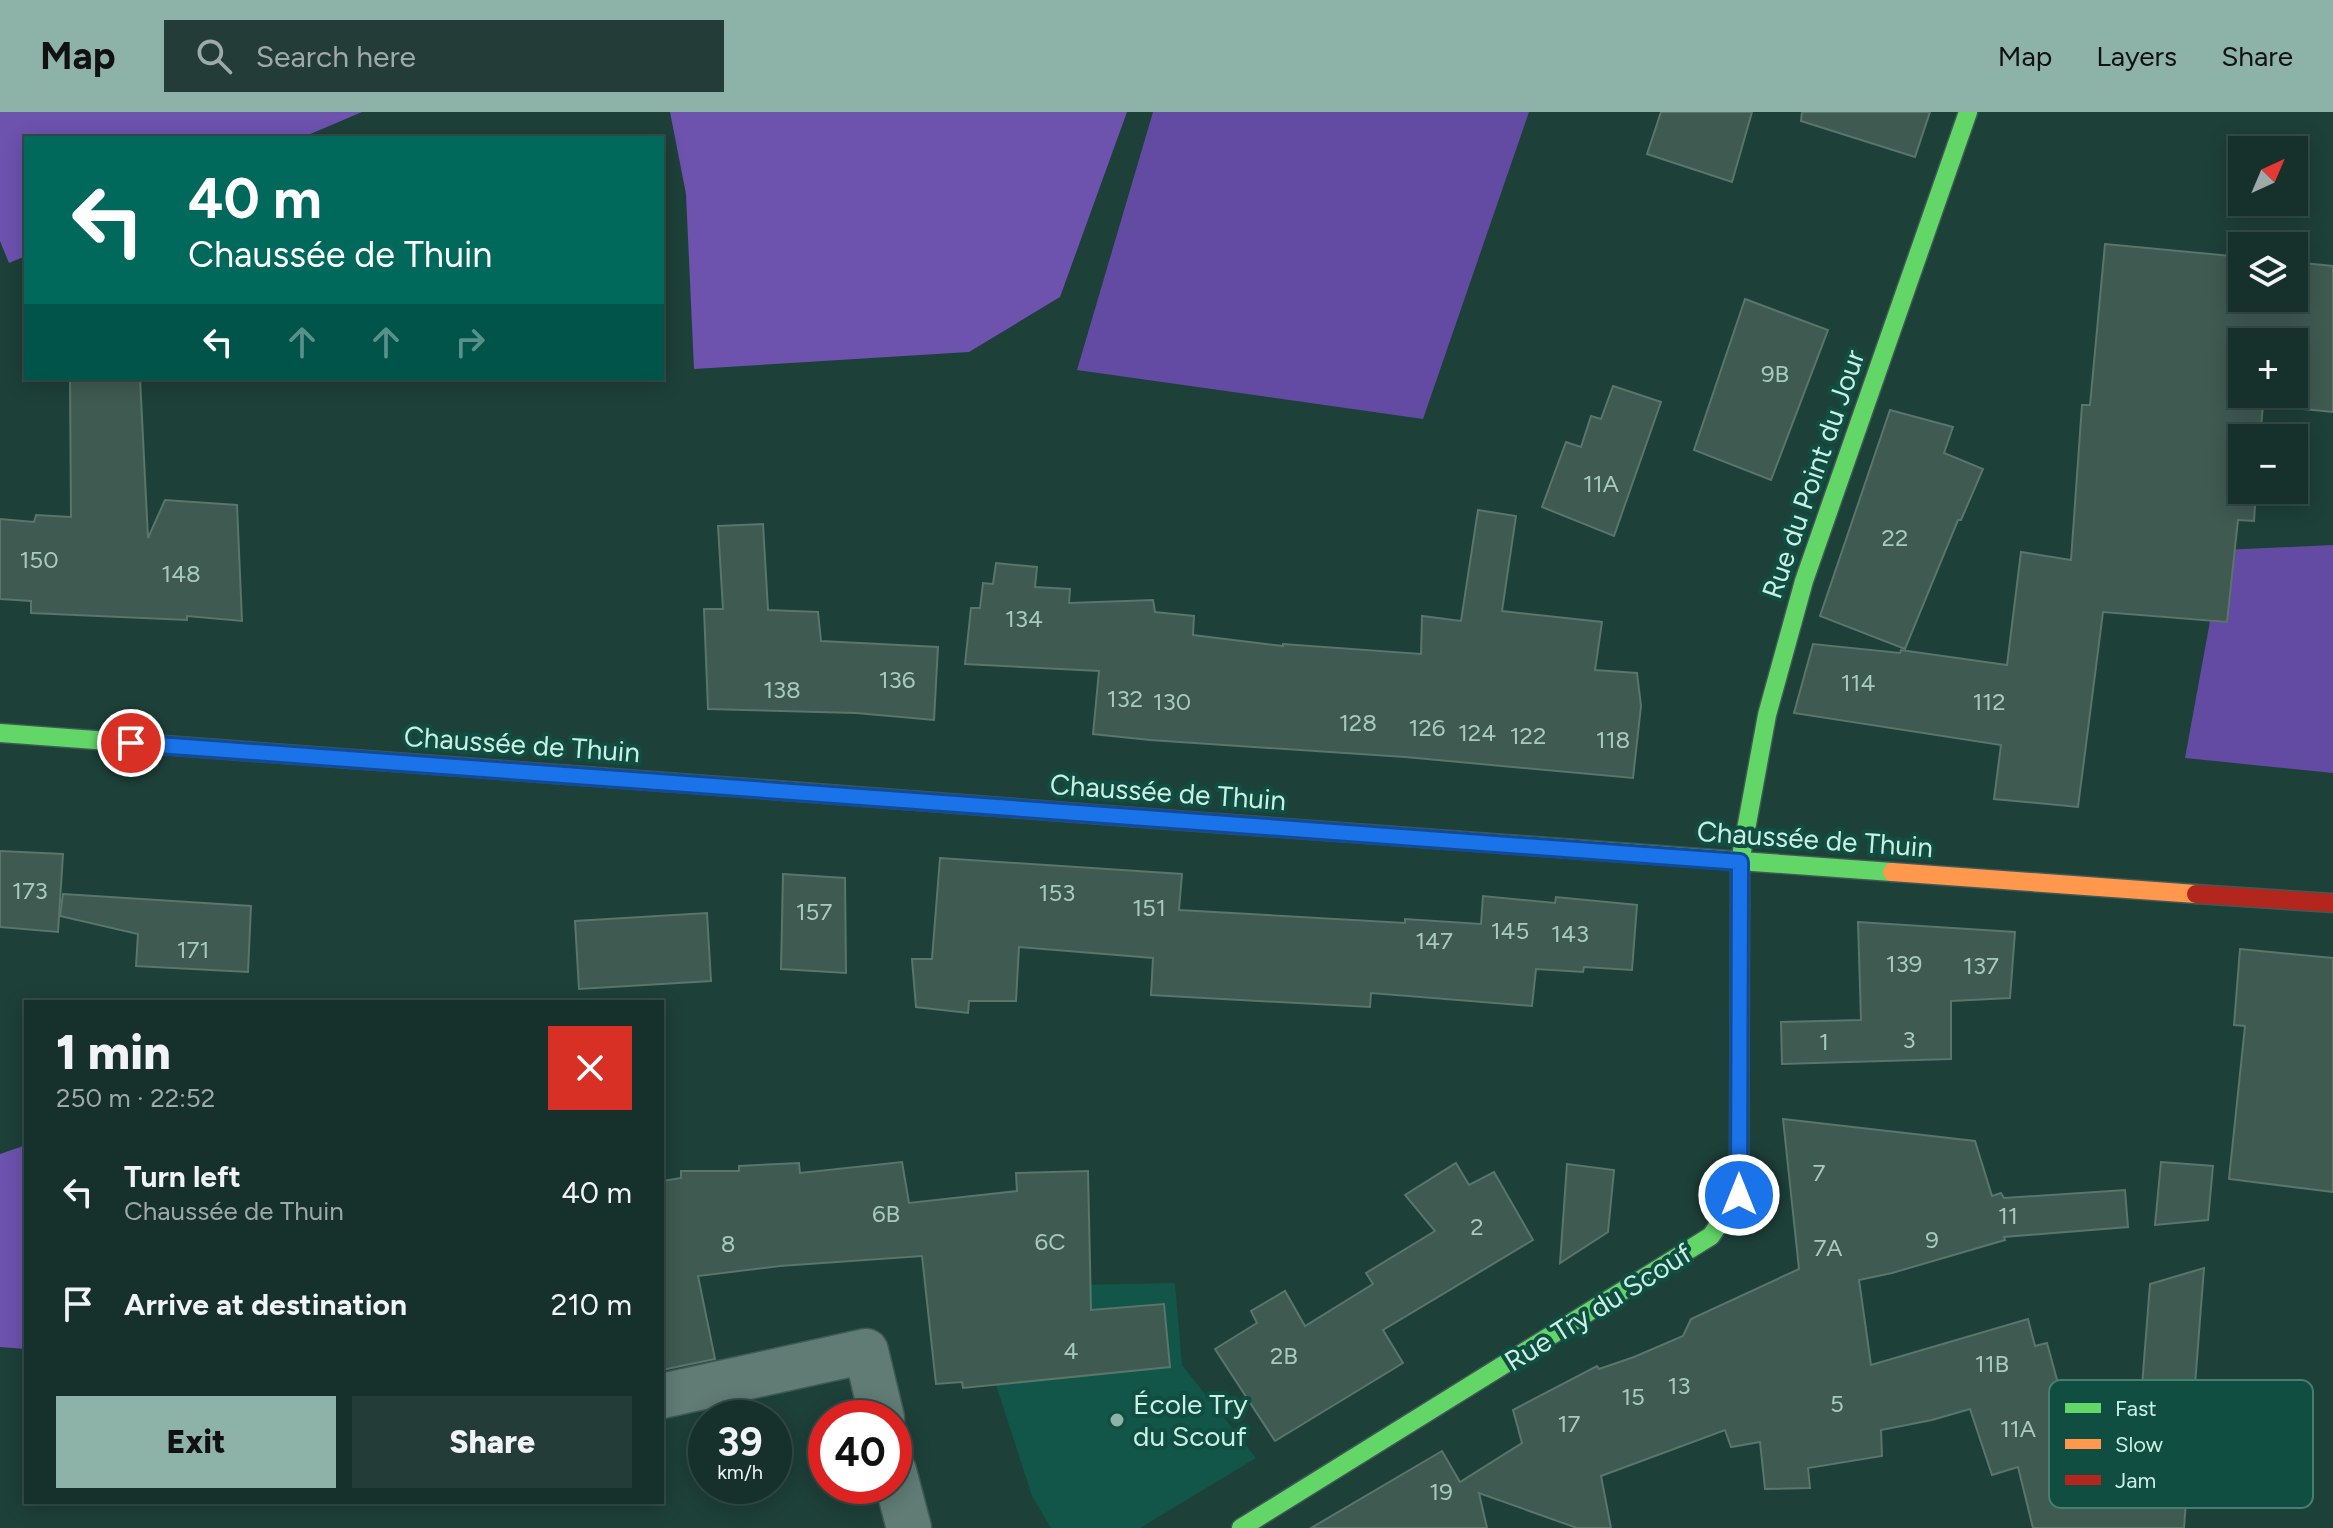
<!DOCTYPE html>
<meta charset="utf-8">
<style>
body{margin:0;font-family:Figtree,sans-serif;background:#233c37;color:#f1f3f6;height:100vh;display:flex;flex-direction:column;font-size:30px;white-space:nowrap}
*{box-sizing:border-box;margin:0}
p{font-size:26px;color:#9ea9a9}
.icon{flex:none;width:44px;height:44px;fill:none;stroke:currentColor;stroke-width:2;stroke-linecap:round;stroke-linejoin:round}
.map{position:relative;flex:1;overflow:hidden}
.sheet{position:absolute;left:24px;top:888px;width:640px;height:504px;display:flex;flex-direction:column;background:#16302b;border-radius:0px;box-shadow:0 4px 20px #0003,0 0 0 2px #354b47}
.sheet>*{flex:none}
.guide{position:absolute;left:24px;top:24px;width:640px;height:244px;border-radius:0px;box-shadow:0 4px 20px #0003,0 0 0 2px #354b47;background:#00695c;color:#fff;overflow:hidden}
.needle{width:52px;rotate:44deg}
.fabs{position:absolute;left:2228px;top:24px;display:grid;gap:16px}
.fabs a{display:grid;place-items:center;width:80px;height:80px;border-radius:0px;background:#16302b;box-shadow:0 4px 20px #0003,0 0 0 2px #354b47;font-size:40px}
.speed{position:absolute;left:688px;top:1288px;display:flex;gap:16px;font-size:40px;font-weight:700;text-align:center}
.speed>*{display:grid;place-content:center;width:104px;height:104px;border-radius:50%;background:#16302b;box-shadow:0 4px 20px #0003,0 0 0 2px #354b47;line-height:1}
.speed small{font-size:20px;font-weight:400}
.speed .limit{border:12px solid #d22;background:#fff;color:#111}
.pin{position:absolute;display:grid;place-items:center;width:68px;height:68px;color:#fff;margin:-34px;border:4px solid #fff;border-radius:50%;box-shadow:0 2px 8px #0007}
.me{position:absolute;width:88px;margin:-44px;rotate:0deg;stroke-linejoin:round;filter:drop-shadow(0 0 6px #0008)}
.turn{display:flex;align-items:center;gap:28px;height:168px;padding:0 32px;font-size:36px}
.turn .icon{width:104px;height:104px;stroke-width:2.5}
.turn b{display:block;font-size:56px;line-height:68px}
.lanes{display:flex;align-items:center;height:76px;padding:0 32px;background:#0003;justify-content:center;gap:40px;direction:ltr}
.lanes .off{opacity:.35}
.round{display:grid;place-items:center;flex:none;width:84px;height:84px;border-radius:0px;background:#233c37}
.head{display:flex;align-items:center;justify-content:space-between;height:136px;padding:0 32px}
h1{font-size:48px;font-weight:800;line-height:60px}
.action{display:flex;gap:16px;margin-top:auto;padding:16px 32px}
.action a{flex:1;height:92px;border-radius:0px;background:#8db2a8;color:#111;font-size:32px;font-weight:800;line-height:92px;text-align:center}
.action a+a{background:#233c37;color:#f1f3f6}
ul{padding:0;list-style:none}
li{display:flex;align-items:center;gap:24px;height:112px;padding:0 32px}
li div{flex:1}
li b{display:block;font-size:30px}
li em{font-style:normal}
header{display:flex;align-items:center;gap:48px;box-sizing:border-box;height:112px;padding:0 40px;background:#8db2a8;color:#111}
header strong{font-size:38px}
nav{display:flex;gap:44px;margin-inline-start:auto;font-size:28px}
.search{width:560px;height:72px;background:#233c37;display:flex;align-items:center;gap:20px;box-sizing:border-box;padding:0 28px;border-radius:0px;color:#9ea9a9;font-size:30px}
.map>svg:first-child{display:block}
.built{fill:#115649}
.green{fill:#634aa2}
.forest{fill:#6d52ae}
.building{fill:#3f5a51;stroke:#5a756a;stroke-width:2;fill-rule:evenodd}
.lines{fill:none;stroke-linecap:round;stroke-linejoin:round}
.street-casing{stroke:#3f5a54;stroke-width:47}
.fast-casing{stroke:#3f5a54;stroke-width:21}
.slow-casing{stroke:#3f5a54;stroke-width:21}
.jam-casing{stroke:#3f5a54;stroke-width:21}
.street{stroke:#607c75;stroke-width:44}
.fast{stroke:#63d668;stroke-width:18}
.slow{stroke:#ff974d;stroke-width:18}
.jam{stroke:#b3261e;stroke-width:18}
.route-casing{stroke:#114b97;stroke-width:20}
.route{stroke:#1a73e8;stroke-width:14}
.poi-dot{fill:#8db2a8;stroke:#0f4e41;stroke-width:3}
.labels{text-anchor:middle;stroke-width:8;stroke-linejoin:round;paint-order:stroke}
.number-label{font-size:24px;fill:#a7cabf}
.street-label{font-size:28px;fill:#caefe4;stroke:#0f4e41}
.poi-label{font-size:28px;fill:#caefe4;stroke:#0f4e41;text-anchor:start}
.key{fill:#0f4e41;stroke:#477e72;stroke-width:2}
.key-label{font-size:22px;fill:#caefe4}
</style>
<header>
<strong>Map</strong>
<div class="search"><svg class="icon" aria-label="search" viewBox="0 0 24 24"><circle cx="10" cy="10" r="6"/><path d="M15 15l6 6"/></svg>Search here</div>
<nav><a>Map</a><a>Layers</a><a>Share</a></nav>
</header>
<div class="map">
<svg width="2333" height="1416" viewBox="0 0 2333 1416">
<rect width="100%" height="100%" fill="#1d4039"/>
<path class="built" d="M1175,1171L1182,1253L1256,1346L1140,1416H1051L1032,1384L995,1270L984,1175Z"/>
<g class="green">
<path d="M1153,0H1529L1423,307L1077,258Z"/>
<path d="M2333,433V661L2185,646L2223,438Z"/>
</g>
<g class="forest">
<path d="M0,0H362L301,26H26V144L9,151L0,129Z"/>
<path d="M670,0H1127L1060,185L969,240L694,257L686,82Z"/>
<path d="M26,1033V1237L0,1235V1042Z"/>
</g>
<g class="building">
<path d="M1661,0H1752L1732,70L1647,42Z"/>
<path d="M1802,0H1930L1915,45L1801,9Z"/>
<path d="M2105,132L2242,145V186H2294V150L2333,154V300L2263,293L2260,326H2242V378H2256L2254,409L2238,408L2227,510L2103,500L2078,695L1994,687L2001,633L1794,601L1813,532L1900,541L1901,538L2007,553L2021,440L2071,448L2082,293H2090ZM2242,230H2294V282H2242Z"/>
<path d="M1745,187L1828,218L1771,368L1694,338Z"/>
<path d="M70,266H140L148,426L165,388L237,393L242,509L187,504V508L31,501V489L0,487V407L34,410L36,403L71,405Z"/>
<path d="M1613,274L1661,290L1614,424L1542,395L1566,330L1581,335L1591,304L1601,307Z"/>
<path d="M1890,298L1953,315L1944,341L1983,357L1961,408H1958L1905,537L1820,504Z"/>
<path d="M1478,398L1516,404L1502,499L1602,510L1595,558L1637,561L1641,594L1633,666L1405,645L1150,628L1093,622L1099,559L965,552L971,496H980L983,471L993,472L996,451L1037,455L1035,475L1070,477L1069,491L1153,488L1155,500L1194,504L1193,523L1283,534V532L1421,542L1422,504L1461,509Z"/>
<path d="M763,412L768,498L818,500L821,529L938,535L934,608L856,601L708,597L704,497H723L718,414Z"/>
<path d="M0,739L63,742L58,820L0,815Z"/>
<path d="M940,746L1182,762L1179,798L1405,811V807L1481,812L1483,784L1555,791L1556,785L1637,793L1632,858L1584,855L1583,860L1536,857L1532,894L1371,881L1370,895L1151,883L1153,846L1019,835L1016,889H969L968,901L916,895L912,847H932Z"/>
<path d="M783,762L845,766L846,861L781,857Z"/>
<path d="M63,782L251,794L248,860L136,854L138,822L60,804Z"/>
<path d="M707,801L711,869L579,877L575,809Z"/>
<path d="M1858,810L2015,820L2010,886L1951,889V947L1782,952L1781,910L1861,908Z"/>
<path d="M2240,837L2333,846V1080L2229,1067L2245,914L2234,913Z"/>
<path d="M1783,1007L1975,1029L1992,1084L2001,1081L2004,1086L2125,1078L2128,1115L2004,1125L2005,1128L1892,1161L1859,1168L1871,1253L2028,1207L2035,1234L2047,1231L2075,1334L2139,1312L2150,1172L2204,1156L2184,1416H2033L2018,1355L1992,1363L1970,1297L1932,1308L1881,1318L1882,1344L1808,1356L1810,1376L1765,1377L1760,1330L1731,1335L1725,1318L1601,1364L1611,1416H1577L1479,1381L1487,1416H1311L1442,1339L1460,1370L1522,1331L1513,1298L1597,1254L1599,1257L1634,1245L1683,1224L1691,1207L1799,1157Z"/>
<path d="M902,1050L909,1091L1017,1079L1016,1061L1088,1059L1091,1198L1164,1192L1170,1255L963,1276L962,1270L936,1272L922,1144L780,1154L698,1164L715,1247L662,1258V1069L681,1066V1059H739V1054L799,1051L800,1061Z"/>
<path d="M2161,1050L2213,1054L2208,1108L2155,1113Z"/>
<path d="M1456,1051L1469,1073L1494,1060L1533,1128L1383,1218L1403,1251L1275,1329L1215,1237L1257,1211L1251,1199L1285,1179L1305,1214L1373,1172L1366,1161L1435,1119L1405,1083Z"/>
<path d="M1567,1052L1614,1058L1608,1120L1560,1151Z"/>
</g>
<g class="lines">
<defs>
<g id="street">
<path d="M662,1284L866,1239L882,1306"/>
<path d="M894,1359L909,1416"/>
</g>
<g id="fast">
<path d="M0,621L774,678"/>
<path d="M1132,705L1892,760"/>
<path d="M1740,794V750L1767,603L1804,469L1968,0"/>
<path d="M1241,1416L1711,1124L1730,1096"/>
</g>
<g id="slow">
<path d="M774,678L1132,705"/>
<path d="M1892,760L2196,782"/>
</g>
<g id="jam">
<path d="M2196,782L2333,791"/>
<path d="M1730,1096L1739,1083L1740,794"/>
</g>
</defs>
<use href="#street" class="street-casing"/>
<use href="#fast" class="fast-casing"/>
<use href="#slow" class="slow-casing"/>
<use href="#jam" class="jam-casing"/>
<use href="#street" class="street"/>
<use href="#fast" class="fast"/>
<use href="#slow" class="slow"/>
<use href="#jam" class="jam"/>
</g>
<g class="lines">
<defs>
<path id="route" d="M131,631L1740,750L1739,1083"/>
</defs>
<use href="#route" class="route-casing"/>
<use href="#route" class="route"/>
</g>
<circle class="poi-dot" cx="1117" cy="1308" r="8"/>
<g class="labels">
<g class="number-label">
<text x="1775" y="270">9B</text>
<text x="1601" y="380">11A</text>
<text x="1895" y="434">22</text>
<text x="39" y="456">150</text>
<text x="181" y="470">148</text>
<text x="1024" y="515">134</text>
<text x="897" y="576">136</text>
<text x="1858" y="579">114</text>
<text x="782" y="586">138</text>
<text x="1125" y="595">132</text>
<text x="1172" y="598">130</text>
<text x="1989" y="598">112</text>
<text x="1358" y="619">128</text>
<text x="1427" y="624">126</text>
<text x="1477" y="629">124</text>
<text x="1528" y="632">122</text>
<text x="1613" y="636">118</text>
<text x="30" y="787">173</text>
<text x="1057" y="789">153</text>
<text x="1149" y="804">151</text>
<text x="814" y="808">157</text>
<text x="1510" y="827">145</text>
<text x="1570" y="830">143</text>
<text x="1434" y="837">147</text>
<text x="193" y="846">171</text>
<text x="1904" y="860">139</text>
<text x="1981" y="862">137</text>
<text x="1909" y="936">3</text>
<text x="1824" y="938">1</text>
<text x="1819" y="1069">7</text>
<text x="886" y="1110">6B</text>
<text x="2008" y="1112">11</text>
<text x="1477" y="1123">2</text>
<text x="1932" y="1136">9</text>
<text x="1050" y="1138">6C</text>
<text x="728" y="1140">8</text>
<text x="1828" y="1144">7A</text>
<text x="1071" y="1247">4</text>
<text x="1284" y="1252">2B</text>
<text x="1992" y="1260">11B</text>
<text x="1679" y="1282">13</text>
<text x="1633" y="1293">15</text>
<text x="1837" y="1300">5</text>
<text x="1569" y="1320">17</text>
<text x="2018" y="1325">11A</text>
<text x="1441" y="1388">19</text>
</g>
<g class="street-label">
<text transform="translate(1813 362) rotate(-71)" y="10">Rue du Point du Jour</text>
<text transform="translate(522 632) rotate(4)" y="10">Chaussée de Thuin</text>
<text transform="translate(1168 680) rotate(4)" y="10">Chaussée de Thuin</text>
<text transform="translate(1815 727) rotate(4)" y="10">Chaussée de Thuin</text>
<text transform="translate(1598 1195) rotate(-32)" y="10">Rue Try du Scouf</text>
</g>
<g class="poi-label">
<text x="1133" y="1302">École Try<tspan x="1133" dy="32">du Scouf</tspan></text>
</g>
</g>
<rect x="2049" y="1268" width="264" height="128" rx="12" class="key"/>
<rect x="2065" y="1291" width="36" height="10" fill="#63d668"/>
<rect x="2065" y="1327" width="36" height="10" fill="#ff974d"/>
<rect x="2065" y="1363" width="36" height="10" fill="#b3261e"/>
<g class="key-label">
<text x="2115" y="1304">Fast</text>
<text x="2115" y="1340">Slow</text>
<text x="2115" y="1376">Jam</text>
</g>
</svg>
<div class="fabs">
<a><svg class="needle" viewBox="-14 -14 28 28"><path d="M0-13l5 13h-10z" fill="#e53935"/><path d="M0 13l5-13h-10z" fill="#9ea9a9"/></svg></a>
<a><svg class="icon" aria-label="layers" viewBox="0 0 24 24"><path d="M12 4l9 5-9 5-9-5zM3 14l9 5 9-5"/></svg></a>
<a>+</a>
<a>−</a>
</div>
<div class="speed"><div>39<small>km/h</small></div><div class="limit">40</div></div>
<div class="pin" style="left:131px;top:631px;background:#d93025"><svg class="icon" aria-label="arrive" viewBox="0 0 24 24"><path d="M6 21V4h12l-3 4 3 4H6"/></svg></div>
<svg class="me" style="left:1739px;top:1083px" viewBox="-20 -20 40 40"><circle r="17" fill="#1a73e8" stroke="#fff" stroke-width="3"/><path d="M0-11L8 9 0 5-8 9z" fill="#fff"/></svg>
<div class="guide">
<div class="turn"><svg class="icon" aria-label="left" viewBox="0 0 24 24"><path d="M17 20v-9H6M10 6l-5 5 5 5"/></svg><div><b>40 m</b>Chaussée de Thuin</div></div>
<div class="lanes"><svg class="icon" aria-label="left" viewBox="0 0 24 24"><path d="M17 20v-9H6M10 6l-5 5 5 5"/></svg><svg class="icon off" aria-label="ahead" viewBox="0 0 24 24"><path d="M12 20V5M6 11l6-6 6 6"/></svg><svg class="icon off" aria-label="ahead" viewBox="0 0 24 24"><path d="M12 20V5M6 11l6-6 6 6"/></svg><svg class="icon off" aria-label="right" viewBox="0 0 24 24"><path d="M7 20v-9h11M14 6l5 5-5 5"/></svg></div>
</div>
<section class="sheet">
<div class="head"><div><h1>1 min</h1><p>250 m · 22:52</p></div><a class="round" style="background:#d93025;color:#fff"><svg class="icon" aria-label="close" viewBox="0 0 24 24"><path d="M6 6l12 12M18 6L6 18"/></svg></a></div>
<ul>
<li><svg class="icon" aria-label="left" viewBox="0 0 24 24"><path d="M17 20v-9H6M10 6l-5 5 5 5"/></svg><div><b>Turn left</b><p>Chaussée de Thuin</p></div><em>40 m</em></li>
<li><svg class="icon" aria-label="arrive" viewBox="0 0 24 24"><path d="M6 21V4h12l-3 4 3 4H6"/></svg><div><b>Arrive at destination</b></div><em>210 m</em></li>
</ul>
<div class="action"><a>Exit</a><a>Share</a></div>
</section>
</div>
